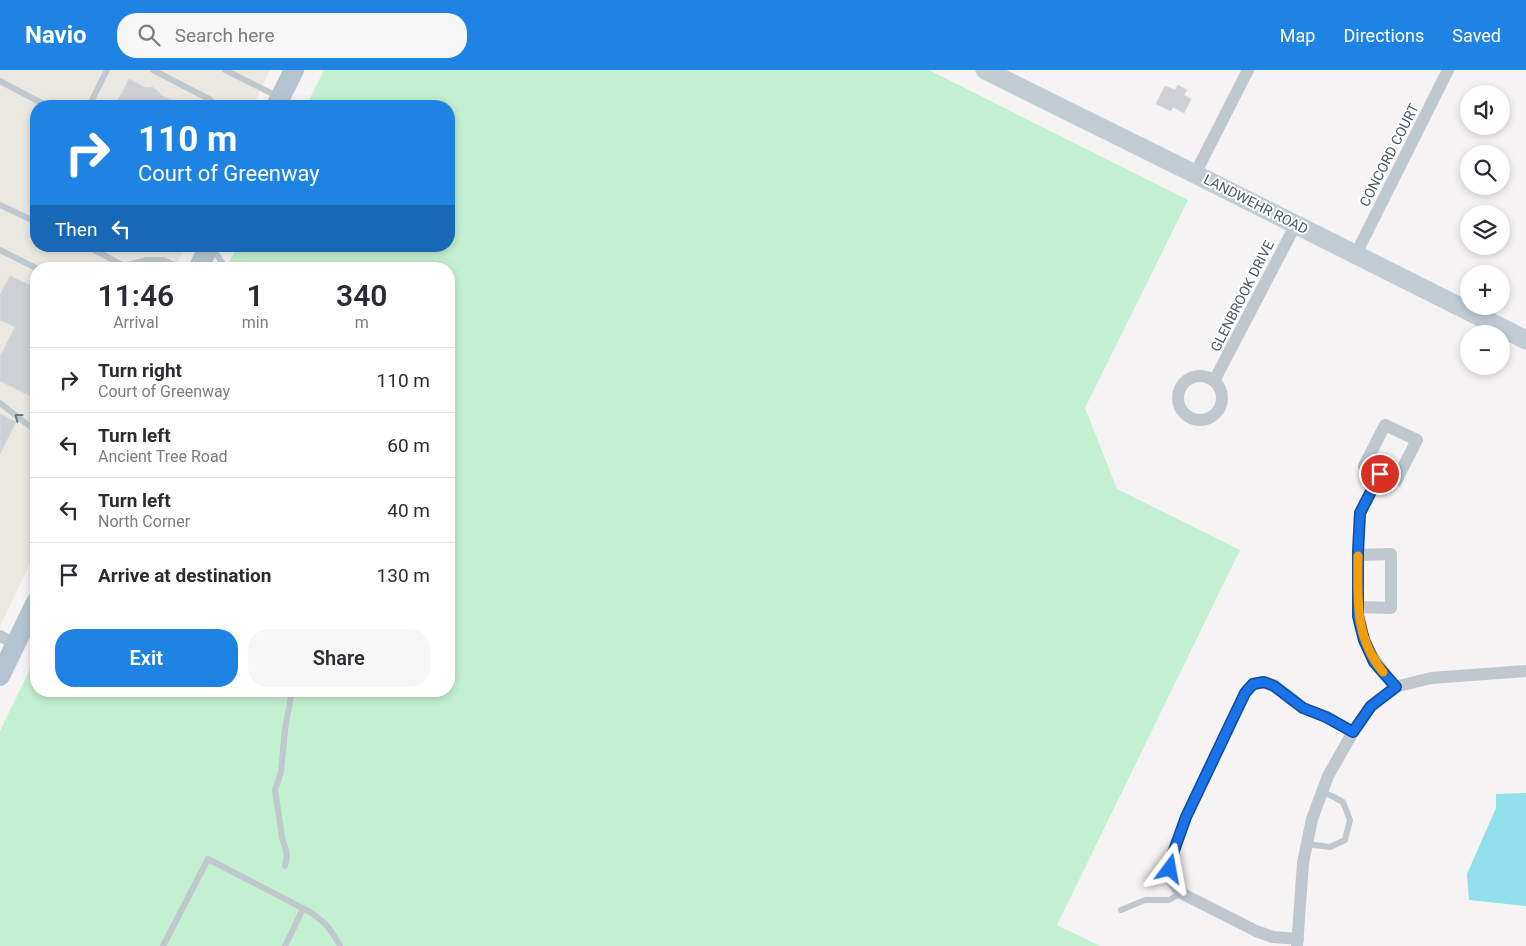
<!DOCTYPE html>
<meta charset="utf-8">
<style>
body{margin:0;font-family:Roboto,sans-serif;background:#f7f7f7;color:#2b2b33;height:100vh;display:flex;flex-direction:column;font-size:19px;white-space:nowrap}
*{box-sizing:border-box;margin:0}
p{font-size:16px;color:#7c7c81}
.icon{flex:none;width:28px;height:28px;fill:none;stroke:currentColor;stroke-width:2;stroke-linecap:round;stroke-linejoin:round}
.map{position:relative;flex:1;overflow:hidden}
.drawer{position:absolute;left:30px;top:192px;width:425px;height:435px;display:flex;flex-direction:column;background:#fff;border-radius:20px;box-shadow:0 2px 8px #0003}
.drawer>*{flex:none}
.top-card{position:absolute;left:30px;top:30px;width:425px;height:152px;border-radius:20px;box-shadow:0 2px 8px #0003;background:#1e83e3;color:#fff;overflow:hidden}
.tools{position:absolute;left:1460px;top:15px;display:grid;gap:10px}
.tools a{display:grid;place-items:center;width:50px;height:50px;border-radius:50%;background:#fff;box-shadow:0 2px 8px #0003;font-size:25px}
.pin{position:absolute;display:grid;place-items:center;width:42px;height:42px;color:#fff;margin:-21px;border:2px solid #fff;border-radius:50%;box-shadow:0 1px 5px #0007}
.me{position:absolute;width:55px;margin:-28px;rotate:13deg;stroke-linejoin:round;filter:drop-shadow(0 0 4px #0008)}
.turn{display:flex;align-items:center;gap:18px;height:105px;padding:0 25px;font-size:22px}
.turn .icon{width:65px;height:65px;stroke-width:2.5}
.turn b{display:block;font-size:35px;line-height:42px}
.then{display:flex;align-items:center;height:48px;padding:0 25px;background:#0003;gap:10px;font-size:19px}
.eta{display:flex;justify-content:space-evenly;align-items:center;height:85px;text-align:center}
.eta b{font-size:30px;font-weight:600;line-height:35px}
.primary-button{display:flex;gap:10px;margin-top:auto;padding:10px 25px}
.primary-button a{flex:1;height:58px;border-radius:20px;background:#1e83e3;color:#fff;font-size:20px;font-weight:600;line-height:58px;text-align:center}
.primary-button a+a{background:#f7f7f7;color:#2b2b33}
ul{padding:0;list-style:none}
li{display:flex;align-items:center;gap:15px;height:65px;padding:0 25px;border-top:1px solid #e1e1e2}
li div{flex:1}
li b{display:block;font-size:19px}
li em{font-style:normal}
header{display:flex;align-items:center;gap:30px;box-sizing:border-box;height:70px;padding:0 25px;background:#1e83e3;color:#fff}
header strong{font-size:24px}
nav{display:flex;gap:28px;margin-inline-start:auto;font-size:18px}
.search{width:350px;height:45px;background:#f7f7f7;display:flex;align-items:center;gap:12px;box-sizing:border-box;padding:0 18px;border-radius:20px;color:#7c7c81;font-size:19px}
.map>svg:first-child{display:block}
.commercial{fill:#ebe7e1}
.green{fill:#c3f0d1}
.water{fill:#92e0ec}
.building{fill:#cdd0d5;stroke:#d7d9dd}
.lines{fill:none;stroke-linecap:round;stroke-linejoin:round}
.service{stroke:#bec8ce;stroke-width:6}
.minor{stroke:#bec8ce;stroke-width:12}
.secondary{stroke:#c1ccd5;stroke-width:19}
.primary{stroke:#b3c4d0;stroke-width:20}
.oneway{stroke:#6d7981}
.route-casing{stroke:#114b97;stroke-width:12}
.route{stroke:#1a73e8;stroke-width:9}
.slow{stroke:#f59e0b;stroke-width:9}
.labels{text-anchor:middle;stroke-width:4;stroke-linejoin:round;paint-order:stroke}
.street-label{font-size:14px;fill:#4a5760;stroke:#fff}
</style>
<header>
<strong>Navio</strong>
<div class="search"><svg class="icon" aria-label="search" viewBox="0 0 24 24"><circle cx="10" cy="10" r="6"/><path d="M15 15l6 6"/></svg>Search here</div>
<nav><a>Map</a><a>Directions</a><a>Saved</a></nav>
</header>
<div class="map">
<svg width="1526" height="876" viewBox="0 0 1526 876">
<rect width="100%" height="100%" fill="#f5f3f3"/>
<path class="commercial" d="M0,0H270L253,36H36V176H185L174,199H36V481L0,556Z"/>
<path class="green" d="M324,0H929L1188,130L1085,338L1117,419L1240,480L1057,855L1100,876H0V661L36,587V621H449V199H226L237,176H449V36H306Z"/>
<path class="water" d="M1526,723V836L1469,830L1467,804L1496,738V724Z"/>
<g class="building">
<path d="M129,9L146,18L152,17L158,21L162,26L185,36H115Z"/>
<path d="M1178,15L1187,20L1184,25L1191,29L1184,43L1173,37L1171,41L1156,34L1165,16L1175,20Z"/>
<path d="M10,206L36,218V329L0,311V287L15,257L0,250V225Z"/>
<path d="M0,344L16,352L0,384Z"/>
</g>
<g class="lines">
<g class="service">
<path d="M153,0L209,29L218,36"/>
<path d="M225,0L277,26"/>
<path d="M0,11L47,36"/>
<path d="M91,32L107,0"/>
<path d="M206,36L209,29"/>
<path d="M0,135L36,152"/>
<path d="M87,176L124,196L147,190H163L183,199"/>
<path d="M212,177L226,199"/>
<path d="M0,180L38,199"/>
<path d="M0,333L36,361"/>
<path d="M1307,774L1330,777L1345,770L1350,750L1343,732L1332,726L1322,722"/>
<path d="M285,796L287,785L282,767L275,720L281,702L285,659L292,621"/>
<path d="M1121,840L1145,830H1169L1181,823"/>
<path d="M163,876L208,789L310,842C326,853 331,859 340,876"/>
<path d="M285,876L303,839"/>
</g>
<g class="minor">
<path d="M1195,104L1248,0"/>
<path d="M1356,184L1448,0"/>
<circle cx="1200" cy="328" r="22"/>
<path d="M1214,311L1296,154"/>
<path d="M1358,485L1391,484V538L1358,537V482L1360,443L1380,404L1396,411L1417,370L1385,355L1364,396L1380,404"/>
<path d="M1358,537C1358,571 1375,592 1395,617"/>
<path d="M0,566L16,574"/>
<path d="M1298,869L1273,867L1256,861L1181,823L1172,811L1170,799L1172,786L1186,747L1245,623L1253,614L1263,612L1274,615L1303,638L1327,647L1353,662"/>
<path d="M1297,876L1303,793L1312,749L1328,706L1353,662L1371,636L1395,617L1431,608L1526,601"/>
</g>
<path class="secondary" d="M985,0L1195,104L1526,270"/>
<g class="primary">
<path d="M276,36L294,0"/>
<path d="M198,199L209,176"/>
<path d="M0,606L36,532"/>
</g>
</g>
<defs><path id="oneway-chevron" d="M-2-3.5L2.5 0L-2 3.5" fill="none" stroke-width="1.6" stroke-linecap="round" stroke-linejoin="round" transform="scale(1.25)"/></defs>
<use class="oneway" href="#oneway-chevron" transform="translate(18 347) rotate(-143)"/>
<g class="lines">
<defs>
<path id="route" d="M1170,799L1172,786L1186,747L1245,623L1253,614L1264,612L1274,616L1303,638L1326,647L1353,662L1371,636L1396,617L1374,592L1364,570L1358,546V482L1360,443L1380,404"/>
</defs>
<use href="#route" class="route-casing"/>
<use href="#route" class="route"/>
<path class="slow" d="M1358,486C1358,530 1354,566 1383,602"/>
</g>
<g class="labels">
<g class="street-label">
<text transform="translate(1389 85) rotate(-63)" y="5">CONCORD COURT</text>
<text transform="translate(1256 134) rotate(27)" y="5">LANDWEHR ROAD</text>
<text transform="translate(1242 226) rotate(-63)" y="5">GLENBROOK DRIVE</text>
</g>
</g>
</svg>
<div class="tools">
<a><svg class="icon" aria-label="sound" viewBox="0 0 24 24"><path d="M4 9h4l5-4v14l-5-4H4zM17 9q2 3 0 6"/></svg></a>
<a><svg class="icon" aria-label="search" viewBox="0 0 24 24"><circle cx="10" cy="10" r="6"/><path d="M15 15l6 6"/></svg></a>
<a><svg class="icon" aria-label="layers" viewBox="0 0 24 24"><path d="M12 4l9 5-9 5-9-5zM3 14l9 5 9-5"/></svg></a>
<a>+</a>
<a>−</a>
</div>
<div class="pin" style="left:1380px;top:404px;background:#d93025"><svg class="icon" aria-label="arrive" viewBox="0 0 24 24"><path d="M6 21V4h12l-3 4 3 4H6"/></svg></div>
<svg class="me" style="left:1170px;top:799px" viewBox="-20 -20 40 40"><path d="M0-17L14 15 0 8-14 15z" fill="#1a73e8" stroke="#fff" stroke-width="4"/></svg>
<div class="top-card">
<div class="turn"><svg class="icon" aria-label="right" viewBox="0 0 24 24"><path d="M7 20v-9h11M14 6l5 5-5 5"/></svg><div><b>110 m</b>Court of Greenway</div></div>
<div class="then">Then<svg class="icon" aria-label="left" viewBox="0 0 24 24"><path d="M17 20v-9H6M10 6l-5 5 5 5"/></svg></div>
</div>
<section class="drawer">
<div class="eta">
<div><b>11:46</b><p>Arrival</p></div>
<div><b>1</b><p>min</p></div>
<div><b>340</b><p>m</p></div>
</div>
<ul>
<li><svg class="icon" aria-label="right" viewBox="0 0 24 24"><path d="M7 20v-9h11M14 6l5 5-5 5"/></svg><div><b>Turn right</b><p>Court of Greenway</p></div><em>110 m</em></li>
<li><svg class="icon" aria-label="left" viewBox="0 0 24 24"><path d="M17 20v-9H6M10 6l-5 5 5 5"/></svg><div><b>Turn left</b><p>Ancient Tree Road</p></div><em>60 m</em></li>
<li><svg class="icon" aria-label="left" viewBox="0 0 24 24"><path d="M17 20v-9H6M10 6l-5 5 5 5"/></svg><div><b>Turn left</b><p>North Corner</p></div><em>40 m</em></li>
<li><svg class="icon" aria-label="arrive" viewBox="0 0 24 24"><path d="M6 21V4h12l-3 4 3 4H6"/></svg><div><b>Arrive at destination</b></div><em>130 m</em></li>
</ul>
<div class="primary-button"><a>Exit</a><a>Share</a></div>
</section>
</div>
